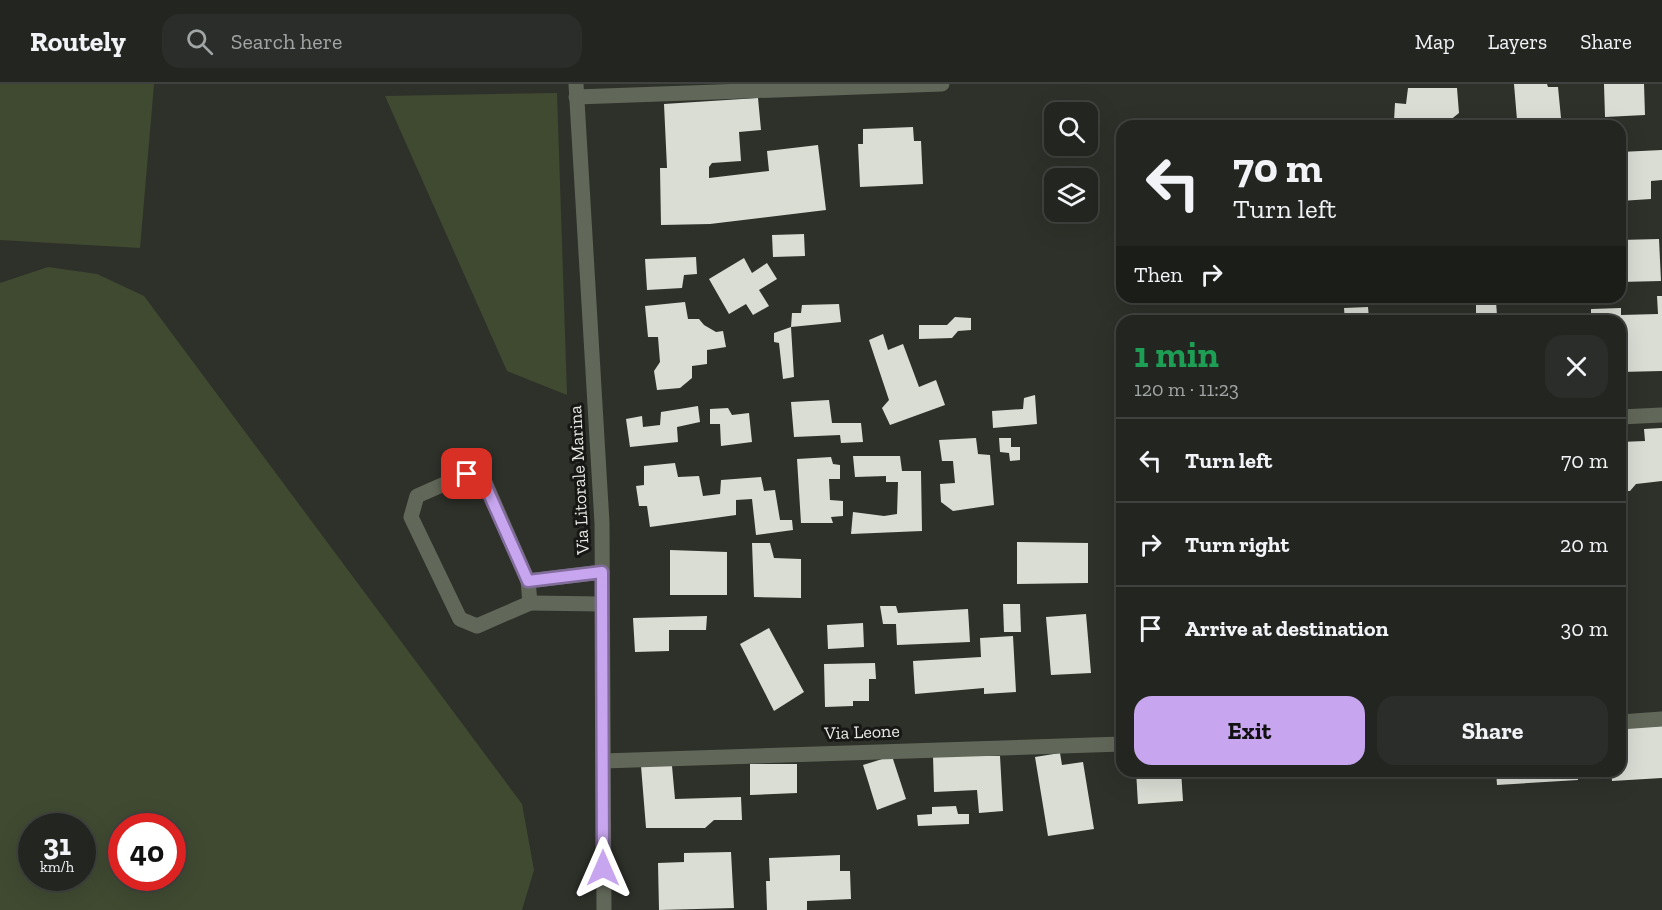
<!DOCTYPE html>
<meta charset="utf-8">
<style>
body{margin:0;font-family:"Zilla Slab",serif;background:#2a2d29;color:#f1f3f6;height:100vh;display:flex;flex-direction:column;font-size:22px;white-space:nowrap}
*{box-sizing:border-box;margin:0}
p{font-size:20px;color:#a2a5a5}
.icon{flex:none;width:33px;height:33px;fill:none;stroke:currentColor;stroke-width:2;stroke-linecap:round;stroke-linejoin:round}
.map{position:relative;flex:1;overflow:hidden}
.details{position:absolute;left:1116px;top:231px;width:510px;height:462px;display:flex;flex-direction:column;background:#222520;border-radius:18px;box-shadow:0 6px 24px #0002,0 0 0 2px #3f423e}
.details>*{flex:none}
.guide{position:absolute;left:1116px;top:36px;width:510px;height:183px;border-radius:18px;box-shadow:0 6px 24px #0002,0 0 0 2px #3f423e;background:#222520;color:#f1f3f6;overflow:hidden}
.controls{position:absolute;left:1044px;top:18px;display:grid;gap:12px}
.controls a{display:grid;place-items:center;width:54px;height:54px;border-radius:12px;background:#222520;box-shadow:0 6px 24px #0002,0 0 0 2px #3f423e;font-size:30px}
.speed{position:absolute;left:18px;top:729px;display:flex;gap:12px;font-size:30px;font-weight:700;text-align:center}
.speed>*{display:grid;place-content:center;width:78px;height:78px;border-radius:50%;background:#222520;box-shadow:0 6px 24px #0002,0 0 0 2px #3f423e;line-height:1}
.speed small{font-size:15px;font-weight:400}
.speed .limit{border:9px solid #d22;background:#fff;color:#111}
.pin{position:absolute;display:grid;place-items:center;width:51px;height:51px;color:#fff;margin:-26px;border-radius:12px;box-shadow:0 3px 9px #0006}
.me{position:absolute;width:66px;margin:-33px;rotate:0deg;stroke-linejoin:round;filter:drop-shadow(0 0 4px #0008)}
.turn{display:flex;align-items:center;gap:21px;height:126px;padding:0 18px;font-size:27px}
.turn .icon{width:78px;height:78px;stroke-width:2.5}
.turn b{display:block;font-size:42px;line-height:51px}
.then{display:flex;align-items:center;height:57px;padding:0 18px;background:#0003;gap:12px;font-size:22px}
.round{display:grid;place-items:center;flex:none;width:63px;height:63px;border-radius:18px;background:#2a2d29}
.summary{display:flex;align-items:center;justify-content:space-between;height:102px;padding:0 18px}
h1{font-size:36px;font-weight:800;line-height:45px;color:#1e9e55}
.cta{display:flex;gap:12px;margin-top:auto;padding:12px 18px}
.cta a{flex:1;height:69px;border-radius:18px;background:#c8a6ef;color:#111;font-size:24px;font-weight:800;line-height:69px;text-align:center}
.cta a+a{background:#2a2d29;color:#f1f3f6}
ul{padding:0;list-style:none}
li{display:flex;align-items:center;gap:18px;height:84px;padding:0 18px;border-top:2px solid #3f423e}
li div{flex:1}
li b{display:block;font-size:22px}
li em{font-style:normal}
header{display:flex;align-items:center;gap:36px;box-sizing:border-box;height:84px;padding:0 30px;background:#222520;border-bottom:2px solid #3f423e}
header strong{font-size:28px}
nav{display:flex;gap:33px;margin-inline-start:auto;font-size:21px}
.search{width:420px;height:54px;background:#2a2d29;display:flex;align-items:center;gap:15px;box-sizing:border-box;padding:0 21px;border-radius:18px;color:#a2a5a5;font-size:22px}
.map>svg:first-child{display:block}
.green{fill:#404a31;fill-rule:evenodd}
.building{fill:#d9ddd4}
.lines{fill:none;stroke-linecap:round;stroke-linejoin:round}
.minor{stroke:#626859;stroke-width:15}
.route-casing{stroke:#826c9b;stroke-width:15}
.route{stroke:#c8a6ef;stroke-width:10}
.labels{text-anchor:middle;stroke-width:6;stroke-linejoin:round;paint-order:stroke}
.street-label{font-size:18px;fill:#e7e9e4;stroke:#171815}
</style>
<header>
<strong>Routely</strong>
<div class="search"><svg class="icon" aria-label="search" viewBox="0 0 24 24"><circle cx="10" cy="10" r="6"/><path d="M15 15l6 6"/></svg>Search here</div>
<nav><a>Map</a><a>Layers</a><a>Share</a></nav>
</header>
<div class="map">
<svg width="1662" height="826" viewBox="0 0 1662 826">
<rect width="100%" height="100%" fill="#2e312a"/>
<g class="green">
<path d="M0,0H154L140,164L0,156Z"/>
<path d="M557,9L567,311L507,287L385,12Z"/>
<path d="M48,183L97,190L144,212L522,720L534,786L522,826H0V199ZM32,742H82V794H32ZM122,742H172V794H122Z"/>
</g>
<g class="building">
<path d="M1514,0H1547L1548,3H1558L1561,34L1517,36Z"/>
<path d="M1604,0H1644L1645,31L1605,33Z"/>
<path d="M1408,4H1457L1459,29L1449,37L1450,42H1407V37H1394L1395,19L1406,20Z"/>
<path d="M758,14L761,46L739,48L741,77L712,79L709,83V94L769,87L767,67L818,61L826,126L710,140L661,141L660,84H667L664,20Z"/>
<path d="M913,43L914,57H921L923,100L860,103L858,60H863V45Z"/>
<path d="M1662,66V96L1651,97V115L1620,117V68Z"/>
<path d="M804,150L805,172L773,173L772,151Z"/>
<path d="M1659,155L1661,197L1620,198V156Z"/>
<path d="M696,173L697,190L684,191L682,204L647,206L645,175Z"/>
<path d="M744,174L752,189L767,179L777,195L759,206L769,222L753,231L746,220L729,230L709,195Z"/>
<path d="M1657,212H1662V287L1620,288V237H1591V225L1621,224V231L1658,230Z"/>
<path d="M1496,217L1497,232L1476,233V220Z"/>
<path d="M685,218L688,235H699L704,241L716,248L723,247L726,263L707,266V280L692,282V294L680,304L657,306L654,287L660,278L658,253H648L645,222Z"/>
<path d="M839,220L841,238L791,243L792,229H801L802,221Z"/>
<path d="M1368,223L1369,234L1443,231L1444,237H1366V234L1345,237L1344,224Z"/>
<path d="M955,233L971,234V246L958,247L952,254L919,255V241H947Z"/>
<path d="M791,243L794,293L783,295L779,259L774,258V249Z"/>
<path d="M883,250L888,266L903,260L919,303L936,296L945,321L890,341L882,324L889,316L869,256Z"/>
<path d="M1035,311L1037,340L993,344L992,327L1023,325L1024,314Z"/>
<path d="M829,316L832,339H861L863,358L841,359L840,351L794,353L791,318Z"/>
<path d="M698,322L700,338L677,343L678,358L630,363L626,335L642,332L643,343L660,341L661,328Z"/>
<path d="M728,324L732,331L749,329L752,358L721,362L720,340H710V325Z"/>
<path d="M1662,344V397L1636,400L1630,407H1620V358L1645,357L1644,345Z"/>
<path d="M976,354L978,370L990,371L994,421L953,427L941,418L940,400L955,399L953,377H942L939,356Z"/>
<path d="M999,354H1011V363H1020V376L1010,377L1009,369L1000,368Z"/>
<path d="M853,372H900L902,387H921L922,447L851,450L853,428L884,432L897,430L898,398H886V392L855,393Z"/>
<path d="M831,373L833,380L840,381V395H829L830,416L843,417V432L831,433L833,439H801L797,375Z"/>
<path d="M675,379L678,393L699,392L703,412L720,410L721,396L761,393L764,407L775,406L780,436H792L793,446L756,451L752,415L736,416V431L650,443L647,422H639L636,402L644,401V382Z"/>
<path d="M1017,458L1088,459V499L1017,500Z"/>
<path d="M752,459H770L774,474L801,475V514L754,513Z"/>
<path d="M670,466L727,468V511H670Z"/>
<path d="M1003,520H1020L1021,548H1004Z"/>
<path d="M880,522H896L898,529L968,525L970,558L897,561L896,540H883Z"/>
<path d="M1086,530L1091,589L1051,591L1046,533Z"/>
<path d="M707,532L706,546H669V567L635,568L633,534Z"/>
<path d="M863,539L864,563L828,565L827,541Z"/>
<path d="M769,544L804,608L774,627L740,560Z"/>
<path d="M1013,552L1016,608L984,610V604L915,610L913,577L981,573L980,554Z"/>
<path d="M875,579L876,595H869V617H853V622L825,623L824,580Z"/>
<path d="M1662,642V694L1612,697L1611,687H1620V644Z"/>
<path d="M1060,669L1062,681L1083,678L1094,745L1048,752L1035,673Z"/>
<path d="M933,671L1000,672L1003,727L979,729L977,706L934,708Z"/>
<path d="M892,672L906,715L877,726L863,681Z"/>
<path d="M750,680H797V709L750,711Z"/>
<path d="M641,682H672L675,715L741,713L742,736H714L705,744H646Z"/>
<path d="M1136,687H1181L1183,717L1138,720Z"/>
<path d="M1496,687H1578V696L1497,701Z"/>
<path d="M956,722L958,730H969V740L918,742L917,731L932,730V723Z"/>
<path d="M731,768L734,824L659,826L658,779L684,778V769Z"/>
<path d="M840,771V787H850L851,815L807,817V826H767L766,797H770L769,774Z"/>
</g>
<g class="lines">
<g class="minor">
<path d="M576,0L602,439L604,826"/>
<path d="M576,13L942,0"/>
<path d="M1620,333L1662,331"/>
<path d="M467,390L484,396L528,497L530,519L477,542L460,535L411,433L417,412Z"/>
<path d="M528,497L602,488"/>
<path d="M530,519L602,520"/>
<path d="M1620,638L1662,635"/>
<path d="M603,677L1122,660"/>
</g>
</g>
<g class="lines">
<defs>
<path id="route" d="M467,390L483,396L528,497L602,488L603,784"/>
</defs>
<use href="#route" class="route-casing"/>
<use href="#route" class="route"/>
</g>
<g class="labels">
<g class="street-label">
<text transform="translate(579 396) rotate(-93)" y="6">Via Litorale Marina</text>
<text transform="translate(862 648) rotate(-2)" y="6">Via Leone</text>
</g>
</g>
</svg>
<div class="controls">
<a><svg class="icon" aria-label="search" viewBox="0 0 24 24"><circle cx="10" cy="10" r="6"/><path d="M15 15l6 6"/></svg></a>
<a><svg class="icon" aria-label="layers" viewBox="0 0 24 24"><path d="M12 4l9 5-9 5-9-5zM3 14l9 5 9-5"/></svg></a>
</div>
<div class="speed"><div>31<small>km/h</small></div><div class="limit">40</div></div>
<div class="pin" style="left:467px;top:390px;background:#d93025"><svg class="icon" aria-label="arrive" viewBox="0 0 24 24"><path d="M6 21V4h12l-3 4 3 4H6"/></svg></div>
<svg class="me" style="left:603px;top:784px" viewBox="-20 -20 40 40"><path d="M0-17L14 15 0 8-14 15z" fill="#c8a6ef" stroke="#fff" stroke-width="4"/></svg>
<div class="guide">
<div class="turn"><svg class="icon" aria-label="left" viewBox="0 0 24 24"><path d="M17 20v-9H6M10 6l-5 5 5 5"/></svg><div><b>70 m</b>Turn left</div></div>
<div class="then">Then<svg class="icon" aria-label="right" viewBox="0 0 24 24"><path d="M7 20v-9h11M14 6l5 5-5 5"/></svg></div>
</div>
<section class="details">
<div class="summary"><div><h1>1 min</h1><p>120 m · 11:23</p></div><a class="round"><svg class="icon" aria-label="close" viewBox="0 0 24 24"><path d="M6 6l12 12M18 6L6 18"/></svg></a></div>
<ul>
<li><svg class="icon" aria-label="left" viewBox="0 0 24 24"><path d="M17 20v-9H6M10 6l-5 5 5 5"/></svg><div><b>Turn left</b></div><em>70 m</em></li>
<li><svg class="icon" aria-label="right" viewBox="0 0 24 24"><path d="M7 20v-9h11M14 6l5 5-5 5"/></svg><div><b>Turn right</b></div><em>20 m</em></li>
<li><svg class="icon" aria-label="arrive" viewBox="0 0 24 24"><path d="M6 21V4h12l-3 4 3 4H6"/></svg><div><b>Arrive at destination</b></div><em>30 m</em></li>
</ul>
<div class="cta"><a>Exit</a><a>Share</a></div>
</section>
</div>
